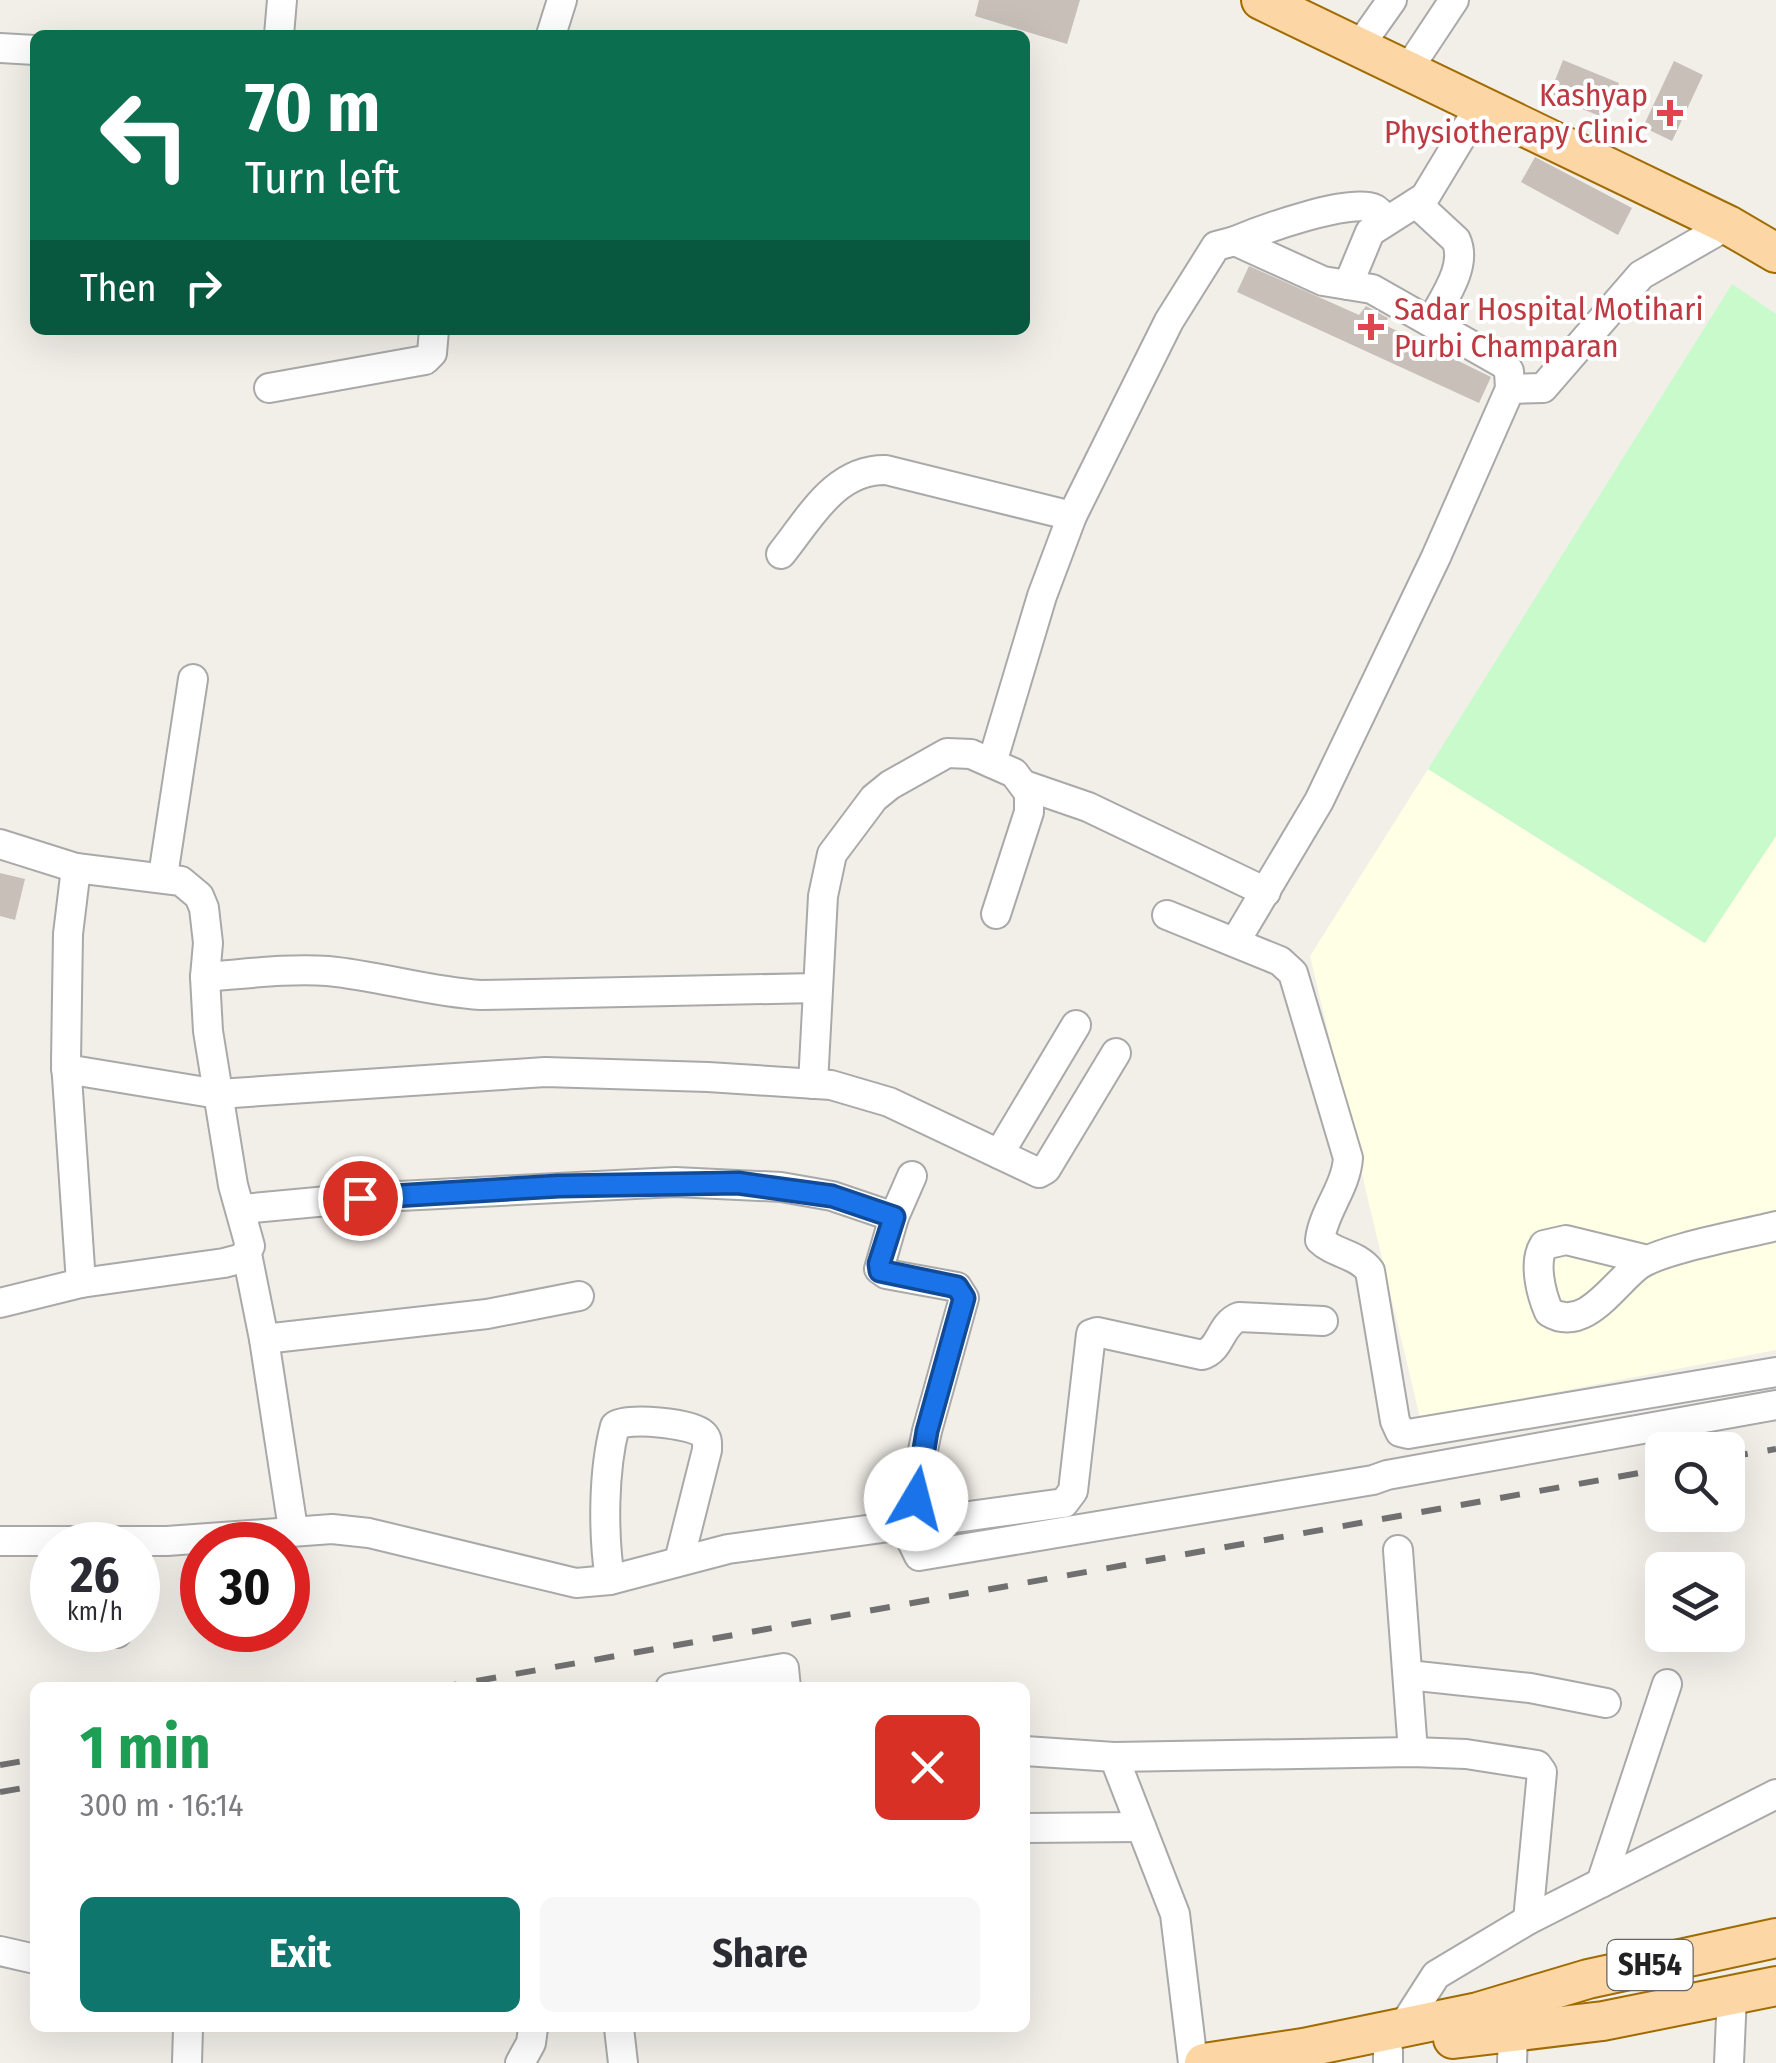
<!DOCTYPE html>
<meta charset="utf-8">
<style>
body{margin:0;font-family:"Fira Sans Condensed",sans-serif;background:#f7f7f7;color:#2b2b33;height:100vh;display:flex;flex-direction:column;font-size:38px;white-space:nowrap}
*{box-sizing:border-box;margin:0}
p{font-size:32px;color:#7c7c81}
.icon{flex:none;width:55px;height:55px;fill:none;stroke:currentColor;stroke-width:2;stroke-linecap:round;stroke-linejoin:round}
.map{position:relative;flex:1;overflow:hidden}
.side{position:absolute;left:30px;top:1682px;width:1000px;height:350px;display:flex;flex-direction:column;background:#fff;border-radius:15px;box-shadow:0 10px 40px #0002}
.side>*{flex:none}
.top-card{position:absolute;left:30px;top:30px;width:1000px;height:305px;border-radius:15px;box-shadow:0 10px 40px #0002;background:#0b6e4f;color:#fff;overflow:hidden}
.controls{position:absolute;left:1645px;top:1432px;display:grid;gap:20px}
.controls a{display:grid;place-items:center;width:100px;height:100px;border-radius:15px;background:#fff;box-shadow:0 10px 40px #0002;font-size:50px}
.speed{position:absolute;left:30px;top:1522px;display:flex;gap:20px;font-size:50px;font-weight:700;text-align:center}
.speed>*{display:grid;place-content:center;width:130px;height:130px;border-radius:50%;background:#fff;box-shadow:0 10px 40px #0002;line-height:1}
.speed small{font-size:25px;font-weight:400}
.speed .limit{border:15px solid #d22;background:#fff;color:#111}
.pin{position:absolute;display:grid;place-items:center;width:85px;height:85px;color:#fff;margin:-42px;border:5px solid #fff;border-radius:50%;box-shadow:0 2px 10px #0007}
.me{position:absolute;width:110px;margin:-55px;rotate:8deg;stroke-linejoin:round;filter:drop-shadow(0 0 8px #0008)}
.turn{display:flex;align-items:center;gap:35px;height:210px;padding:0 50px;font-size:45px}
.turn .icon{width:130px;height:130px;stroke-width:2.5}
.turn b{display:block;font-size:70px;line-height:85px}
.then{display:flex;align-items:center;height:95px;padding:0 50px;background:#0003;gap:20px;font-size:38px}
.round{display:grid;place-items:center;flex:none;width:105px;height:105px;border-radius:15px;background:#f7f7f7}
.head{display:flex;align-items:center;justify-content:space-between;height:170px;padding:0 50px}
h1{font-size:60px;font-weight:700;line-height:75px;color:#1e9e55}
.cta{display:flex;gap:20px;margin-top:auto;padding:20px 50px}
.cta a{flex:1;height:115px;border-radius:15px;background:#0f766e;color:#fff;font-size:40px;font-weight:700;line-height:115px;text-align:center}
.cta a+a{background:#f7f7f7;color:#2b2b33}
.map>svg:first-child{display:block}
.education{fill:#ffffe5}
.park{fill:#c8facc}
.building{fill:#c7bfb8}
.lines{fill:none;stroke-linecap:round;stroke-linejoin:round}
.minor-casing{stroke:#a9a9a9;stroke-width:32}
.major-casing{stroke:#a06b00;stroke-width:42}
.minor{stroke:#fff;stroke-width:28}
.major{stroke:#fcd6a4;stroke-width:38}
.rail{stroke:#707070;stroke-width:6;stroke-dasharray:20 20;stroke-linecap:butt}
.route-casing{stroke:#114b97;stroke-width:25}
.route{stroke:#1a73e8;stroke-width:18}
.health-dot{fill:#e0444e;stroke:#fff;stroke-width:4}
.labels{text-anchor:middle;stroke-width:8;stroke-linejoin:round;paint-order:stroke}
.shield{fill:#fff;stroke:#646464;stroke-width:2.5}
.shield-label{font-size:30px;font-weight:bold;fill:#222}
.health-label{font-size:32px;fill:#be3a42;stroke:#fff;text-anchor:end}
</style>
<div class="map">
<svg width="1776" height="2063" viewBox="0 0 1776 2063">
<rect width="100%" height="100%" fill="#f2efe9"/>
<path class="education" d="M1428,769L1704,943L1776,836V1350L1420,1418L1310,956Z"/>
<path class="park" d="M1732,284L1776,314V836L1705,943L1428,769Z"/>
<g class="building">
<path d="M979,0H1080L1067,44L975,16Z"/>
<path d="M1563,60L1619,83L1605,118L1549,96Z"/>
<path d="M1674,61L1703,75L1672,141L1643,127Z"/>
<path d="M1535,157L1632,208L1618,235L1521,182Z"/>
<path d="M1249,266L1359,315L1366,306L1388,318L1385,325L1491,377L1479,403L1237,292Z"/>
<path d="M0,873L25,879L15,920L0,916Z"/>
</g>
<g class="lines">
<defs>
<g id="minor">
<path d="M279,35L282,0"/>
<path d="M551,35L562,0"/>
<path d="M0,48L35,50"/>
<path d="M1358,48L1392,0"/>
<path d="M1407,71L1454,0"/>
<path d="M1416,203L1456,240C1468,266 1443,299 1431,322"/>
<path d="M1235,241C1261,230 1351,197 1375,209C1378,211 1385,218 1387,220"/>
<path d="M1348,285L1370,232L1425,197L1480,106"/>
<path d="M269,388L425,360L432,353L434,330"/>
<path d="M1510,389L1543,388L1641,275L1728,225"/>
<path d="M781,554C810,518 835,469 886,470L1072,516"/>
<path d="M992,763L1042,596L1072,516L1169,321L1216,246L1235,241L1323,281L1372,289L1504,364L1509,371L1510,389L1436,557L1319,801L1235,942"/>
<path d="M1027,786L1088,807L1266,892"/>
<path d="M0,844L76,868L181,881L199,896L204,908L208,943L205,977L208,1031L233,1185L250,1246L243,1258L224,1263L81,1283L0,1303"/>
<path d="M76,868L68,934L66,1062L81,1283"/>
<path d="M163,876L193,679"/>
<path d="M1167,915L1280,961L1293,973L1348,1158C1346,1188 1323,1212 1320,1240C1334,1254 1358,1254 1370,1271L1395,1421L1400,1432L1408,1434L1776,1372"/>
<path d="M205,977C246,974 287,968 328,971C380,976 429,992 481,995L816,988"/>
<path d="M66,1069L218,1094L545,1072L708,1077L831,1085L889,1102L1039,1173L1046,1169L1116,1053"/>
<path d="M813,1084L823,896L832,854L874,798L890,785L947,753L971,754L1014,773L1029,793V812L996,914"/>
<path d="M999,1154L1076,1025"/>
<path d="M912,1176L894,1217L879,1269L886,1274L957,1287L964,1298L927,1431L918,1474L914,1524"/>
<path d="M242,1209L360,1198L675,1182L781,1187L832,1196L894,1217"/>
<path d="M247,1254L264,1339L293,1529"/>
<path d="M1648,1260L1566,1240L1544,1245C1533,1262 1541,1294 1549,1312C1585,1334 1614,1283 1639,1265C1662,1249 1745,1234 1776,1226"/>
<path d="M264,1339L487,1314L579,1296"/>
<path d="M904,1525L919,1556L1373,1480L1387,1475L1776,1405"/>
<path d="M0,1541H167L332,1529L369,1533L576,1583L610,1580L728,1549L1064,1503L1073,1491L1091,1334L1097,1332L1202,1355C1221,1350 1220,1324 1239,1317L1323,1321"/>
<path d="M1398,1550L1413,1752"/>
<path d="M610,1580C603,1534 603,1471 615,1426C627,1417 691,1423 703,1434C708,1439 707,1443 707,1450L679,1561"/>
<path d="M116,1630L117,1633"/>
<path d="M1408,1675L1530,1688L1606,1703"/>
<path d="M670,1688L784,1668L786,1688"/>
<path d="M1025,1751L1114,1757L1413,1752L1466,1754L1537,1765L1542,1772L1528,1920"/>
<path d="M1114,1757L1175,1914L1193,2063"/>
<path d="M1025,1828L1141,1827"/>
<path d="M1601,1883L1667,1684"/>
<path d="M0,1951L35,1959"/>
<path d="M619,2028L623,2063"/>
<path d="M1402,2028L1436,1975L1528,1920L1776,1794"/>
<path d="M187,2063L188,2028"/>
<path d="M520,2063L531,2043L533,2028"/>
<path d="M1388,2063V2051"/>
<path d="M1512,2063L1513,2032"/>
<path d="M1729,2063L1732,1995"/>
</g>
<g id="major">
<path d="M1261,0L1728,225L1776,253"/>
<path d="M1453,2039L1603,2021L1776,1986"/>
<path d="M1204,2063L1303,2048L1478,2012L1588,1979L1776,1938"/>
</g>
</defs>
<use href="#minor" class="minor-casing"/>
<use href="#major" class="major-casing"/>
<use href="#minor" class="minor"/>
<use href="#major" class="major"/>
<g class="rail">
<path d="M1728,1457L1776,1449"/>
<path d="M437,1688L1662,1469"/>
<path d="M0,1765L35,1759"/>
<path d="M0,1792L35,1786"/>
</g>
</g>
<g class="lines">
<defs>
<path id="route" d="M360,1198L559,1186L738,1183L832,1196L894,1217L879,1264L880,1271L957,1287L964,1298L927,1431L916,1499"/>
</defs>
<use href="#route" class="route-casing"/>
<use href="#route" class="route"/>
</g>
<g class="health-dot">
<path d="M1665 98h10v10h10v10h-10v10h-10v-10h-10v-10h10z"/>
<path d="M1366 312h10v10h10v10h-10v10h-10v-10h-10v-10h10z"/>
</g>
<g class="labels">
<rect class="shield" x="1607.5" y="1940" width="85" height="50" rx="8"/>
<g class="shield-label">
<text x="1650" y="1975">SH54</text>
</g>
<g class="health-label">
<text x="1648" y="106">Kashyap<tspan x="1648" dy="37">Physiotherapy Clinic</tspan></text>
<text x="1394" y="320" text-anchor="start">Sadar Hospital Motihari<tspan x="1394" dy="37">Purbi Champaran</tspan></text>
</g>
</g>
</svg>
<div class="controls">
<a><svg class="icon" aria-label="search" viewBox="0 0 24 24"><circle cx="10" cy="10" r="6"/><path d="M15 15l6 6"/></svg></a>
<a><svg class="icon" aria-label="layers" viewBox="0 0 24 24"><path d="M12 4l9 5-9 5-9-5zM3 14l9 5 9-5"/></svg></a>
</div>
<div class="speed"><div>26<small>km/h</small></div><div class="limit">30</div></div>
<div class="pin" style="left:360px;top:1198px;background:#d93025"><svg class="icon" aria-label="arrive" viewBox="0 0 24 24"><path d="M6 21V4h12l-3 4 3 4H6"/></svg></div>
<svg class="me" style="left:916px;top:1499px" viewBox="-20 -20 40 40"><circle r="19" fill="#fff"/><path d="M0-13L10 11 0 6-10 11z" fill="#1a73e8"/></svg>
<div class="top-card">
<div class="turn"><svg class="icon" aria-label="left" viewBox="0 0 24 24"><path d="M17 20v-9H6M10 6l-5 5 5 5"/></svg><div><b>70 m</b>Turn left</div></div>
<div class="then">Then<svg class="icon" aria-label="right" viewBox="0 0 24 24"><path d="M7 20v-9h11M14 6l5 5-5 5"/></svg></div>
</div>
<section class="side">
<div class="head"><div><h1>1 min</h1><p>300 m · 16:14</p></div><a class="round" style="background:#d93025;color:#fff"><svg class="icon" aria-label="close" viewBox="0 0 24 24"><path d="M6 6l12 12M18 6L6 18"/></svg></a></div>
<div class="cta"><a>Exit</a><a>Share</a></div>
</section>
</div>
